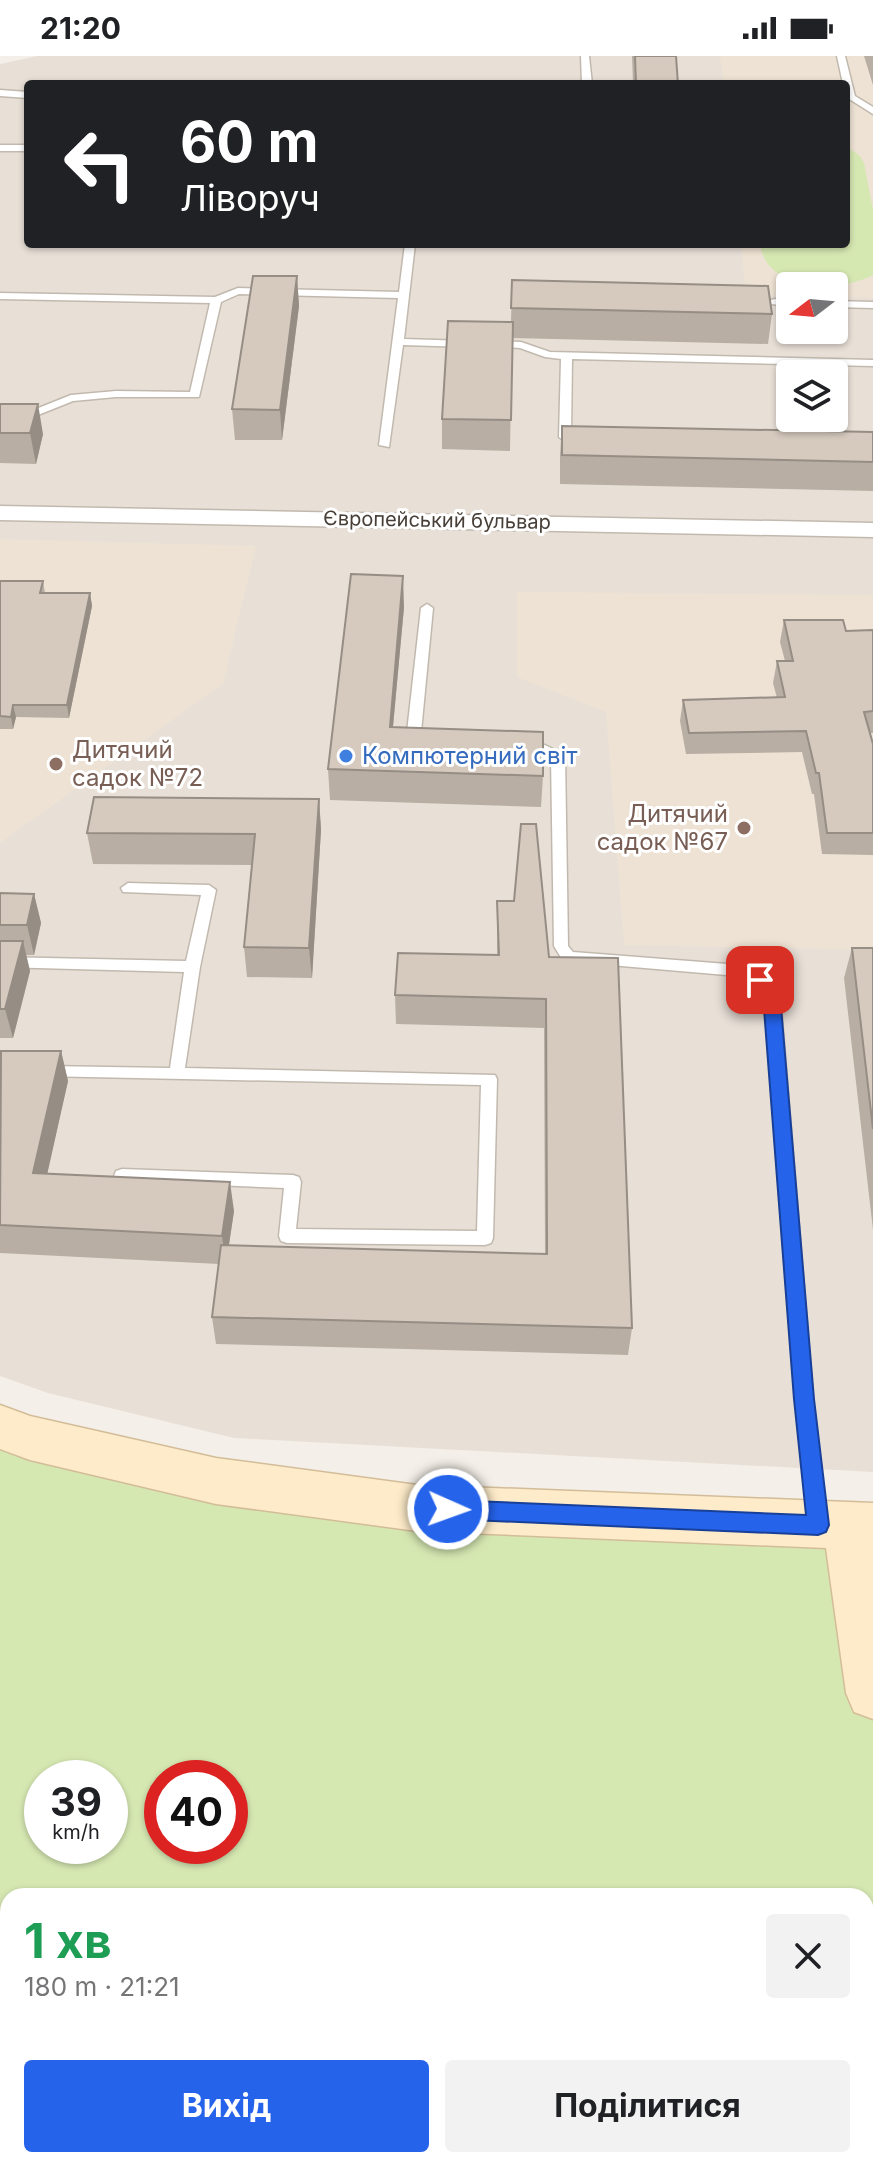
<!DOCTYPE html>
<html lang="uk">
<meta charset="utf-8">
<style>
body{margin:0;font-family:Inter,sans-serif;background:#f2f2f2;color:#202124;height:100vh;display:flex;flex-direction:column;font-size:30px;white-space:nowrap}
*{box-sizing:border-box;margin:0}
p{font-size:26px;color:#757577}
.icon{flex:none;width:44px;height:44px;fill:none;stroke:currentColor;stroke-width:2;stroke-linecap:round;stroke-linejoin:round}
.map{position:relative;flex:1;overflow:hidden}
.details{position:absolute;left:0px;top:1832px;width:874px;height:280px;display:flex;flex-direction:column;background:#fff;border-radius:24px 24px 0 0;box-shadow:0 2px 6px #0004}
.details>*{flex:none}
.guide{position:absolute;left:24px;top:24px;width:826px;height:168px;border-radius:8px;box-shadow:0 2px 6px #0004;background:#202124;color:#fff;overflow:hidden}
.needle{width:52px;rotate:254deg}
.buttons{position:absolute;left:776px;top:216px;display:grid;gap:16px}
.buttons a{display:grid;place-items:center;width:72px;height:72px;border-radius:8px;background:#fff;box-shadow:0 2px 6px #0004;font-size:40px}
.speed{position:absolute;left:24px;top:1704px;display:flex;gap:16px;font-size:40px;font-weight:700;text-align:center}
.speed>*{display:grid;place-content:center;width:104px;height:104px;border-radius:50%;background:#fff;box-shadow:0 2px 6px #0004;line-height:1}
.speed small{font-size:20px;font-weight:400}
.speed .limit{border:12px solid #d22;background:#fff;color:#111}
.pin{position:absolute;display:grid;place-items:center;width:68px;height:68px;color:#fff;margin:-34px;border-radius:16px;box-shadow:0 4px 12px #0006}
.me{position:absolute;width:88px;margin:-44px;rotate:92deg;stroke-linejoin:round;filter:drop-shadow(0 0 6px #0008)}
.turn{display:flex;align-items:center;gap:28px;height:168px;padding:0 24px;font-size:36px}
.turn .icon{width:104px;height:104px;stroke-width:2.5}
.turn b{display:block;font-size:56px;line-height:68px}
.round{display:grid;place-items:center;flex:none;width:84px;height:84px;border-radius:8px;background:#f2f2f2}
.summary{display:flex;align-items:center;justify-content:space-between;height:136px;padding:0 24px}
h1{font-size:48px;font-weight:700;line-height:60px;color:#1e9e55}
.action{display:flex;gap:16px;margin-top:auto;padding:16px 24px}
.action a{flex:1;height:92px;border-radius:8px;background:#2563eb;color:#fff;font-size:32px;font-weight:700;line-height:92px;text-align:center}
.action a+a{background:#f2f2f2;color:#202124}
.status{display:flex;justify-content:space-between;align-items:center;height:56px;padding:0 40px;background:#fff;direction:ltr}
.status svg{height:22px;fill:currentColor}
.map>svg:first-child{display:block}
.residential{fill:#e8e0d7;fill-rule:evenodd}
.education{fill:#ede2d3}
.green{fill:#d6e8b2;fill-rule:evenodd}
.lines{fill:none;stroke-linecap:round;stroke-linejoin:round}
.lane-casing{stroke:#c2b9ae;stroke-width:3}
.street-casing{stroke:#c2b9ae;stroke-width:3}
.secondary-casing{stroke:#d3bd99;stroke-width:3}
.lane{fill:#fff;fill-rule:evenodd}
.street{fill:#fff;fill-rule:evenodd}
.secondary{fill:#feebc9;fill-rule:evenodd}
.wall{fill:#b8aea3}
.shaded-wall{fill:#968d85}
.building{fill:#d6cabe;stroke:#968d85;stroke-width:2}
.route{fill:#2563eb;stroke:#184099;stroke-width:2}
.shop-dot{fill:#3f7fe0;stroke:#fff;stroke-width:3}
.education-dot{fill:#8d6e63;stroke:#fff;stroke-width:3}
.labels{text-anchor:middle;stroke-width:6;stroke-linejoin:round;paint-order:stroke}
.far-street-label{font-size:20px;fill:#473f37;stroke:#fff}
.education-label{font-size:24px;fill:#785e54;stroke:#fff;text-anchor:start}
.shop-label{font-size:24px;fill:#366cbe;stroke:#fff;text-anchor:start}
</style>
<div class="status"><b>21:20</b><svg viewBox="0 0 49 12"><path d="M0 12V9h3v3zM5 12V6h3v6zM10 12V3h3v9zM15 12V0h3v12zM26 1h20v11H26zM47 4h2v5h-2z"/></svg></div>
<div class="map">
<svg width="873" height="2112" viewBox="0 0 873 2112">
<rect width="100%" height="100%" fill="#f4efe8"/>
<path class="residential" d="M37,0H873V1416L234,1382L48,1337L0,1320V8ZM28,28H846V188H28ZM790,230H834V274H790ZM790,318H834V362H790Z"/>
<g class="education">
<path d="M720,0H873V242L834,241V230H790V240L746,238L741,188H846V28H724Z"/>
<path d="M0,483L256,490L223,628L0,787Z"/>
<path d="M517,536L873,539V894L624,889L606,656L517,621Z"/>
</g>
<g class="green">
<path d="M846,90L860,100L864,107L873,154V219C840,237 766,236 760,188H846Z"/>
<path d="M0,1371L216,1425L849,1470L873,1637V2112H0ZM42,1722H110V1790H42ZM162,1722H230V1790H162ZM8,1840H866V2104H8Z"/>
</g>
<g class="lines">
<defs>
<g id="lane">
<path d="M581,0H589L592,28H582Z"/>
<path d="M837,0H845L855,40L873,51V58L846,41V28H843Z"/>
<path d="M0,34L28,36V42L0,40Z"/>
<rect x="0" y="89" width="28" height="6"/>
<path d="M405,188H415L404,283L468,285L473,288L468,291L403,289L389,391L379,389L398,242L239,238L221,246L199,341H116L73,345L33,361L0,360V354L31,355L71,339L116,335L190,336L210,247L0,243V237L215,241L238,232L399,236Z"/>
<path d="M775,243L790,244V250L771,248V244Z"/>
<path d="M834,245L873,246V252L834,251Z"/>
<path d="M491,285L521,286L550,296L873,304V310L572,303L571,378L583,381C578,386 564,386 559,381L561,303L545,301L520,292L487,290V286Z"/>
<path d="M427,548L433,552L421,676L424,685L430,690L423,694L413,691L407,676L421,552Z"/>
<path d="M521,689H545L565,699L568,890L573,896L740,909L765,920L780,939L813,1343L827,1465L825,1471L818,1474L811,1471L809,1465L795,1343L764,940L755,928L738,920L563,905L554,890L551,701L543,697L516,696L514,693Z"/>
<path d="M128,827L209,829L216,834L200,911L185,1012L495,1019L497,1023L493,1182L491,1187L485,1189L287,1187L281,1185L279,1180L284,1132L116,1125L114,1120L116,1115L122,1113L293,1119L299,1121L301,1126L296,1173L477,1175L481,1029L40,1020L38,1016L46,1010L170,1012L184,916L0,911V901L186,905L201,839L123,836L121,832Z"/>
</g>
<path id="street" d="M0,450L873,467V481L0,464Z"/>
<path id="secondary" d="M0,1349L30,1360L216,1402L417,1429L873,1447V1663L854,1656L846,1637L826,1492L417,1475L216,1448L30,1404L0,1393Z"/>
</defs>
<use href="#lane" class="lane-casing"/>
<use href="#street" class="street-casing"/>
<use href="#secondary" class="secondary-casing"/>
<use href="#lane" class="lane"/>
<use href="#street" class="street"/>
<use href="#secondary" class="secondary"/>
</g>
<g class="wall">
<path d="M632,0H676L678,28H633Z"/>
<path d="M864,0H873V29Z"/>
<path d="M491,188H628V191Z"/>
<path d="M297,220L299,250L282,384H235L232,353Z"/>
<path d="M512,224L772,258L768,288L512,282L510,395L442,393V363L511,266Z"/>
<path d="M0,348L43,378L36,408L0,407Z"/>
<path d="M562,370L873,376V435L560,428V399Z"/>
<path d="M0,525H43L45,537H90L92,550L69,662L16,661L13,673H0Z"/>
<path d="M404,551L393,671L543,720L541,751L330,744L328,713Z"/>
<path d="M784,564L846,575L873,574V677H870L873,688V799L822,798L814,738H812L802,696L686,698L680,665L683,644L777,642L773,627L777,605H785L780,586Z"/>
<path d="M319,743L321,774L312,922L247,921L244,891L252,809L93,808L87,777Z"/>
<path d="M0,837L34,838L41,867L34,899H26L30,915L13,982H0Z"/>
<path d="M497,845L549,901L632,1272L628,1299L216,1288L212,1261L219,1208L0,1197V998L61,995L68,1025L47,1117L234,1155L229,1189L545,1198L544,972L396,968L395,939L497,899Z"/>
<path d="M852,892H873V1174L844,922Z"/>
</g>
<g class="shaded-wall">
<path d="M297,220L299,250L282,384L280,354Z"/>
<path d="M38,348L43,378L36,408L30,377Z"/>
<path d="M403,520L404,551L390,702V671Z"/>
<path d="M90,537L92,550L69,662L67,649Z"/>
<path d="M13,649L16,661L13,673L11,661Z"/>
<path d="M319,743L321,774L312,922L309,892Z"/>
<path d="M34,838L41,867L34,899L27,869Z"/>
<path d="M23,885L30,915L13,982L5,953Z"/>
<path d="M61,995L68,1025L41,1146L33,1117Z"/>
<path d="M230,1126L234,1155L226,1208L222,1180Z"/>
</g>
<g class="building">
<path d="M635,0H676L678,28H636Z"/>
<path d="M253,220H297L280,354L232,353Z"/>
<path d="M512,224L768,230L772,258L511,252Z"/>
<path d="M448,265L513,266L511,364L442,363Z"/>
<path d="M0,348H38L30,377H0Z"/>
<path d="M562,370L873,376V406L562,399Z"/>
<path d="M351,518L403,520L390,671L543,676V720L328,713Z"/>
<path d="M0,525H43L40,537H90L67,649H13L11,661L0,660Z"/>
<path d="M784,564H843L846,575L873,574V655L864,656L873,688V777H827L819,717H816L806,675L689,677L683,644L785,641L777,605H793Z"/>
<path d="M94,741L319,743L309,892L244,891L255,778L87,777Z"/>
<path d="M521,768H536L549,901L618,902L632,1272L212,1261L221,1189L547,1198L546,943L395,939L398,897L499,899L497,845H514Z"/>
<path d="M0,837L34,838L27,869H0Z"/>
<path d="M0,885H23L5,953H0Z"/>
<path d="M852,892H873V1073Z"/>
<path d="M1,995H61L33,1117L230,1126L222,1180L0,1169Z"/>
</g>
<path class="route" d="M760,918L766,920L780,939L814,1343L829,1469L826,1476L818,1479L448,1463L440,1460L437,1453L440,1447L448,1444L806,1459L794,1343L763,940L751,924Z"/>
<circle class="shop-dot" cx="346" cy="700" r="8"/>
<g class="education-dot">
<circle cx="56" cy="708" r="8"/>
<circle cx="744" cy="772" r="8"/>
</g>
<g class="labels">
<g class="far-street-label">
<text transform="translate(437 464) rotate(1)" y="7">Європейський бульвар</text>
</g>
<g class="education-label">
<text x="72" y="702">Дитячий<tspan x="72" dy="28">садок №72</tspan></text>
<text x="728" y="766" text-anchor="end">Дитячий<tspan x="728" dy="28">садок №67</tspan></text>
</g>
<g class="shop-label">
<text x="362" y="708">Компютерний світ</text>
</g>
</g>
</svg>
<div class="buttons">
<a><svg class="needle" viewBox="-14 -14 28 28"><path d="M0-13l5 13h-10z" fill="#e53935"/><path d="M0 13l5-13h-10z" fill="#757577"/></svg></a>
<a><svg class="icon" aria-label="layers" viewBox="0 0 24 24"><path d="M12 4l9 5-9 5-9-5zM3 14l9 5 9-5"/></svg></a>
</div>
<div class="speed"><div>39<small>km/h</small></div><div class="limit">40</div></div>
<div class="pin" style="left:760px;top:924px;background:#d93025"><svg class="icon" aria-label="arrive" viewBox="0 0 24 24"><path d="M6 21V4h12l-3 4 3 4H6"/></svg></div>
<svg class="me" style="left:448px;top:1453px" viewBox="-20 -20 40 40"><circle r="17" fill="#2563eb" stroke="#fff" stroke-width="3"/><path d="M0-11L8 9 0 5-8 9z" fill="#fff"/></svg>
<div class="guide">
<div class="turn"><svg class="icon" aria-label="left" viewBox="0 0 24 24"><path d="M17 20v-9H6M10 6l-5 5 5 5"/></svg><div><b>60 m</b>Ліворуч</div></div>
</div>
<section class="details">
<div class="summary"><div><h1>1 хв</h1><p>180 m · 21:21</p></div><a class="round"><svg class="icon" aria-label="close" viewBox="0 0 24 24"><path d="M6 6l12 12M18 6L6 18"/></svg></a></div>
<div class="action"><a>Вихід</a><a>Поділитися</a></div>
</section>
</div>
